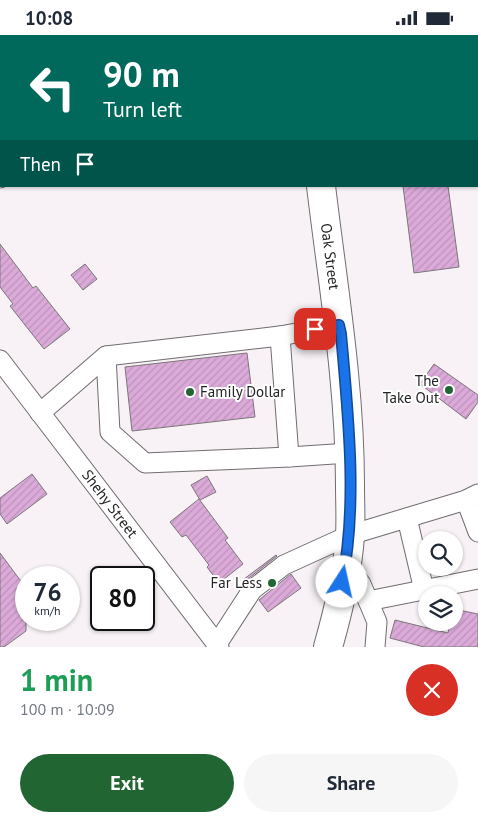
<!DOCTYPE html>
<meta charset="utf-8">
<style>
body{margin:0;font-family:"PT Sans",sans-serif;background:#f6f6f7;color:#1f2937;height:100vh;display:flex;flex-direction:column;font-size:19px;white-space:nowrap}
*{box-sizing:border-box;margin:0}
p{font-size:16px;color:#747a83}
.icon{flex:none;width:28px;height:28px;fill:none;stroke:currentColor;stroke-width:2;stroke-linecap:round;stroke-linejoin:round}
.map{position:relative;height:612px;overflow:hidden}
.sheet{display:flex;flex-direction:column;background:#fff;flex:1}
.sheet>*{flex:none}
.banner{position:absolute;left:0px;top:0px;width:479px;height:152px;box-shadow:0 1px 4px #0004;background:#00695c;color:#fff;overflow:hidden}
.buttons{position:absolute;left:418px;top:496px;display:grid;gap:10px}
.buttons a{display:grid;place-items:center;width:45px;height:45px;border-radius:50%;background:#fff;box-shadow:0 1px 4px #0004;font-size:25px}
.speed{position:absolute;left:15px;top:531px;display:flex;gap:10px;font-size:25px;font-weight:700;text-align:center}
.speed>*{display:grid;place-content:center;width:65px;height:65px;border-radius:50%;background:#fff;box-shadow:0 1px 4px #0004;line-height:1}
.speed small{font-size:12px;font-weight:400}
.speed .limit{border:2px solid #111;border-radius:8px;background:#fff;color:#111}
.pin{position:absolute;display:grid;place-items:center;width:42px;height:42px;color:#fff;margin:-21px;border-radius:10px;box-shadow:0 2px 8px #0006}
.me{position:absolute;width:55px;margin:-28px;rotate:10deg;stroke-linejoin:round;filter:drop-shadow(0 0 4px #0008)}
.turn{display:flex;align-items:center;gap:18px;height:105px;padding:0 20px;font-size:22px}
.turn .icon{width:65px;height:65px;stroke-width:2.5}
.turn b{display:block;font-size:35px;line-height:42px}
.then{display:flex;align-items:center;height:48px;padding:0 20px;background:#0003;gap:10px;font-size:19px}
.round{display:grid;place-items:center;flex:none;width:52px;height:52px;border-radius:26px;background:#f6f6f7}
.headline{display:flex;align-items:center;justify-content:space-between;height:85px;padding:0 20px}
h1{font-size:30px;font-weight:700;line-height:38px;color:#1e9e55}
.action{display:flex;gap:10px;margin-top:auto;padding:10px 20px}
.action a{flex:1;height:58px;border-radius:30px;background:#216632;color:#fff;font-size:20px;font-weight:700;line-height:58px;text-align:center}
.action a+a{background:#f6f6f7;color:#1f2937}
.status{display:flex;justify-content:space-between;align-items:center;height:35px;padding:0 25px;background:#fff;direction:ltr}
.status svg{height:14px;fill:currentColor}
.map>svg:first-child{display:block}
.building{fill:url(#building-hatch);stroke:#7b767a}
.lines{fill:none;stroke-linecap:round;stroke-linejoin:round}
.minor-casing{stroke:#716c70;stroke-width:21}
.highway-casing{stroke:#716c70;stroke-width:30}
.minor{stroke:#fff;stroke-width:19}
.highway{stroke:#fff;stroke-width:28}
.route-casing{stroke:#114b97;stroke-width:12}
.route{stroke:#1a73e8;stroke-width:9}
.poi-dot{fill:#216632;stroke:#fff;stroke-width:2}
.labels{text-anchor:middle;stroke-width:4;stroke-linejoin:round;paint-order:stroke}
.street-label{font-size:15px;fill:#242224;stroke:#fff}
.poi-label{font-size:15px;fill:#242224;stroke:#fff;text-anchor:end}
</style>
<div class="status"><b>10:08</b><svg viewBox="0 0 49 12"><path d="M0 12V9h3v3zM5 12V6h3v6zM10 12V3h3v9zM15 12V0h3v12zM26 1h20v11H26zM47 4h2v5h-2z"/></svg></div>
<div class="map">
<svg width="478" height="612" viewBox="0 0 478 612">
<defs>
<pattern id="building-hatch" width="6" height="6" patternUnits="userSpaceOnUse" patternTransform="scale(1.25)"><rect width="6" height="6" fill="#dbaad9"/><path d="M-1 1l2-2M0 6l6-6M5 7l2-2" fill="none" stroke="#bc92ba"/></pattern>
</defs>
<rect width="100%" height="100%" fill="#f8f2f7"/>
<g class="building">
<path d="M403,151H448L459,232L414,238Z"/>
<path d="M0,209L33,253L36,251L70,294L44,314L10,271L13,269L0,252Z"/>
<path d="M85,229L97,244L83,255L71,240Z"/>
<path d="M247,318L255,382L132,396L125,332Z"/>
<path d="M434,329L478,360V367L466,384L420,349Z"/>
<path d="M32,439L47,459L7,489L0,479V463Z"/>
<path d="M207,441L216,457L200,465L191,450Z"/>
<path d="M199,464L228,503L225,505L243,529L219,548L207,532L209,530L186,500L182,502L170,487Z"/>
<path d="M0,518L26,553V596L4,612H0Z"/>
<path d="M276,520L277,521L245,546L244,544Z"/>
<path d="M291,539L301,553L268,577L259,565Z"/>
<path d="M454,574L478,579V612H424L390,603L395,585L448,598L450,588H454Z"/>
</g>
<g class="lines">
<defs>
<g id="minor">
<path d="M246,0L247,1"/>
<path d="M188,1L189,0"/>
<path d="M308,1L319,0"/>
<path d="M478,99V98"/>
<path d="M0,143L1,142"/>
<path d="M106,321L110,397L145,428L289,422L280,301"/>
<path id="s1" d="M0,325L219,612"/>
<path d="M40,378L106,321L280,301L339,290"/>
<path d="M289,422L349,418"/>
<path d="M466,465L478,497"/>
<path d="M407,483L424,555"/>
<path d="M346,530L361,549L377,587L375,612"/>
<path d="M368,566L478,544"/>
<path d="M217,609L252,555L284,530L350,500L466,465L478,459"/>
</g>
<g id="highway">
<path d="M299,0V1"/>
<path id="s2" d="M321,151C333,251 350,350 350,450C350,467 351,484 350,500C348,536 338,577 328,612"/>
</g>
</defs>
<use href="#minor" class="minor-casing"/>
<use href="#highway" class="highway-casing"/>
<use href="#minor" class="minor"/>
<use href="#highway" class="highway"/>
</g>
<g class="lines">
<defs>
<path id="route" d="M315,294L339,290L341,299C348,378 358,470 342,547"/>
</defs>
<use href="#route" class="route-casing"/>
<use href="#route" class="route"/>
</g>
<g class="poi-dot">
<circle cx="449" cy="355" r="5"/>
<circle cx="190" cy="357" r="5"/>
<circle cx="272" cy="548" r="5"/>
</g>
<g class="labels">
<g class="street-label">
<text dy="5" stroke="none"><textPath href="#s2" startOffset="71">Oak Street</textPath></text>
<text dy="5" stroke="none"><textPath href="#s1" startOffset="181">Shehy Street</textPath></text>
</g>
<g class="poi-label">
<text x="439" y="351">The<tspan x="439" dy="17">Take Out</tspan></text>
<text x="200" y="362" text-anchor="start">Family Dollar</text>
<text x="262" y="553">Far Less</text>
</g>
</g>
</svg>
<div class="buttons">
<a><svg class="icon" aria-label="search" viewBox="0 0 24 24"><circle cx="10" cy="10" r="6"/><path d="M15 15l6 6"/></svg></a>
<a><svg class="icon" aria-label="layers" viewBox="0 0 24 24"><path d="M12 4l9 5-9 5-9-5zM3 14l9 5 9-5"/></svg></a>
</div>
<div class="speed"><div>76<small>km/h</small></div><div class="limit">80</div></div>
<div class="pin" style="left:315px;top:294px;background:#d93025"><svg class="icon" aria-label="arrive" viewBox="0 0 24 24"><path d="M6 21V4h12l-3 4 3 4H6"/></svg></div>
<svg class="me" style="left:342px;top:547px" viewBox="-20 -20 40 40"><circle r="19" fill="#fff"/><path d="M0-13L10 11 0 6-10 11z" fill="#1a73e8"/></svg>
<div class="banner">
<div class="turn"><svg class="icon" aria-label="left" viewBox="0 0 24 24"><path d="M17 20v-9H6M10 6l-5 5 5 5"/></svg><div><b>90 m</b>Turn left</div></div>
<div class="then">Then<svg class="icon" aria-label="arrive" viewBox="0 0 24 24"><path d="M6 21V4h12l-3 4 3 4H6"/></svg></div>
</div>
</div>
<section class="sheet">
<div class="headline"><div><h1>1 min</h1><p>100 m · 10:09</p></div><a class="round" style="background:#d93025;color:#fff"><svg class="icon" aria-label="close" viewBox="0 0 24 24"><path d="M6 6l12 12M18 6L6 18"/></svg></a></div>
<div class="action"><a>Exit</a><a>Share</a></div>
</section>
